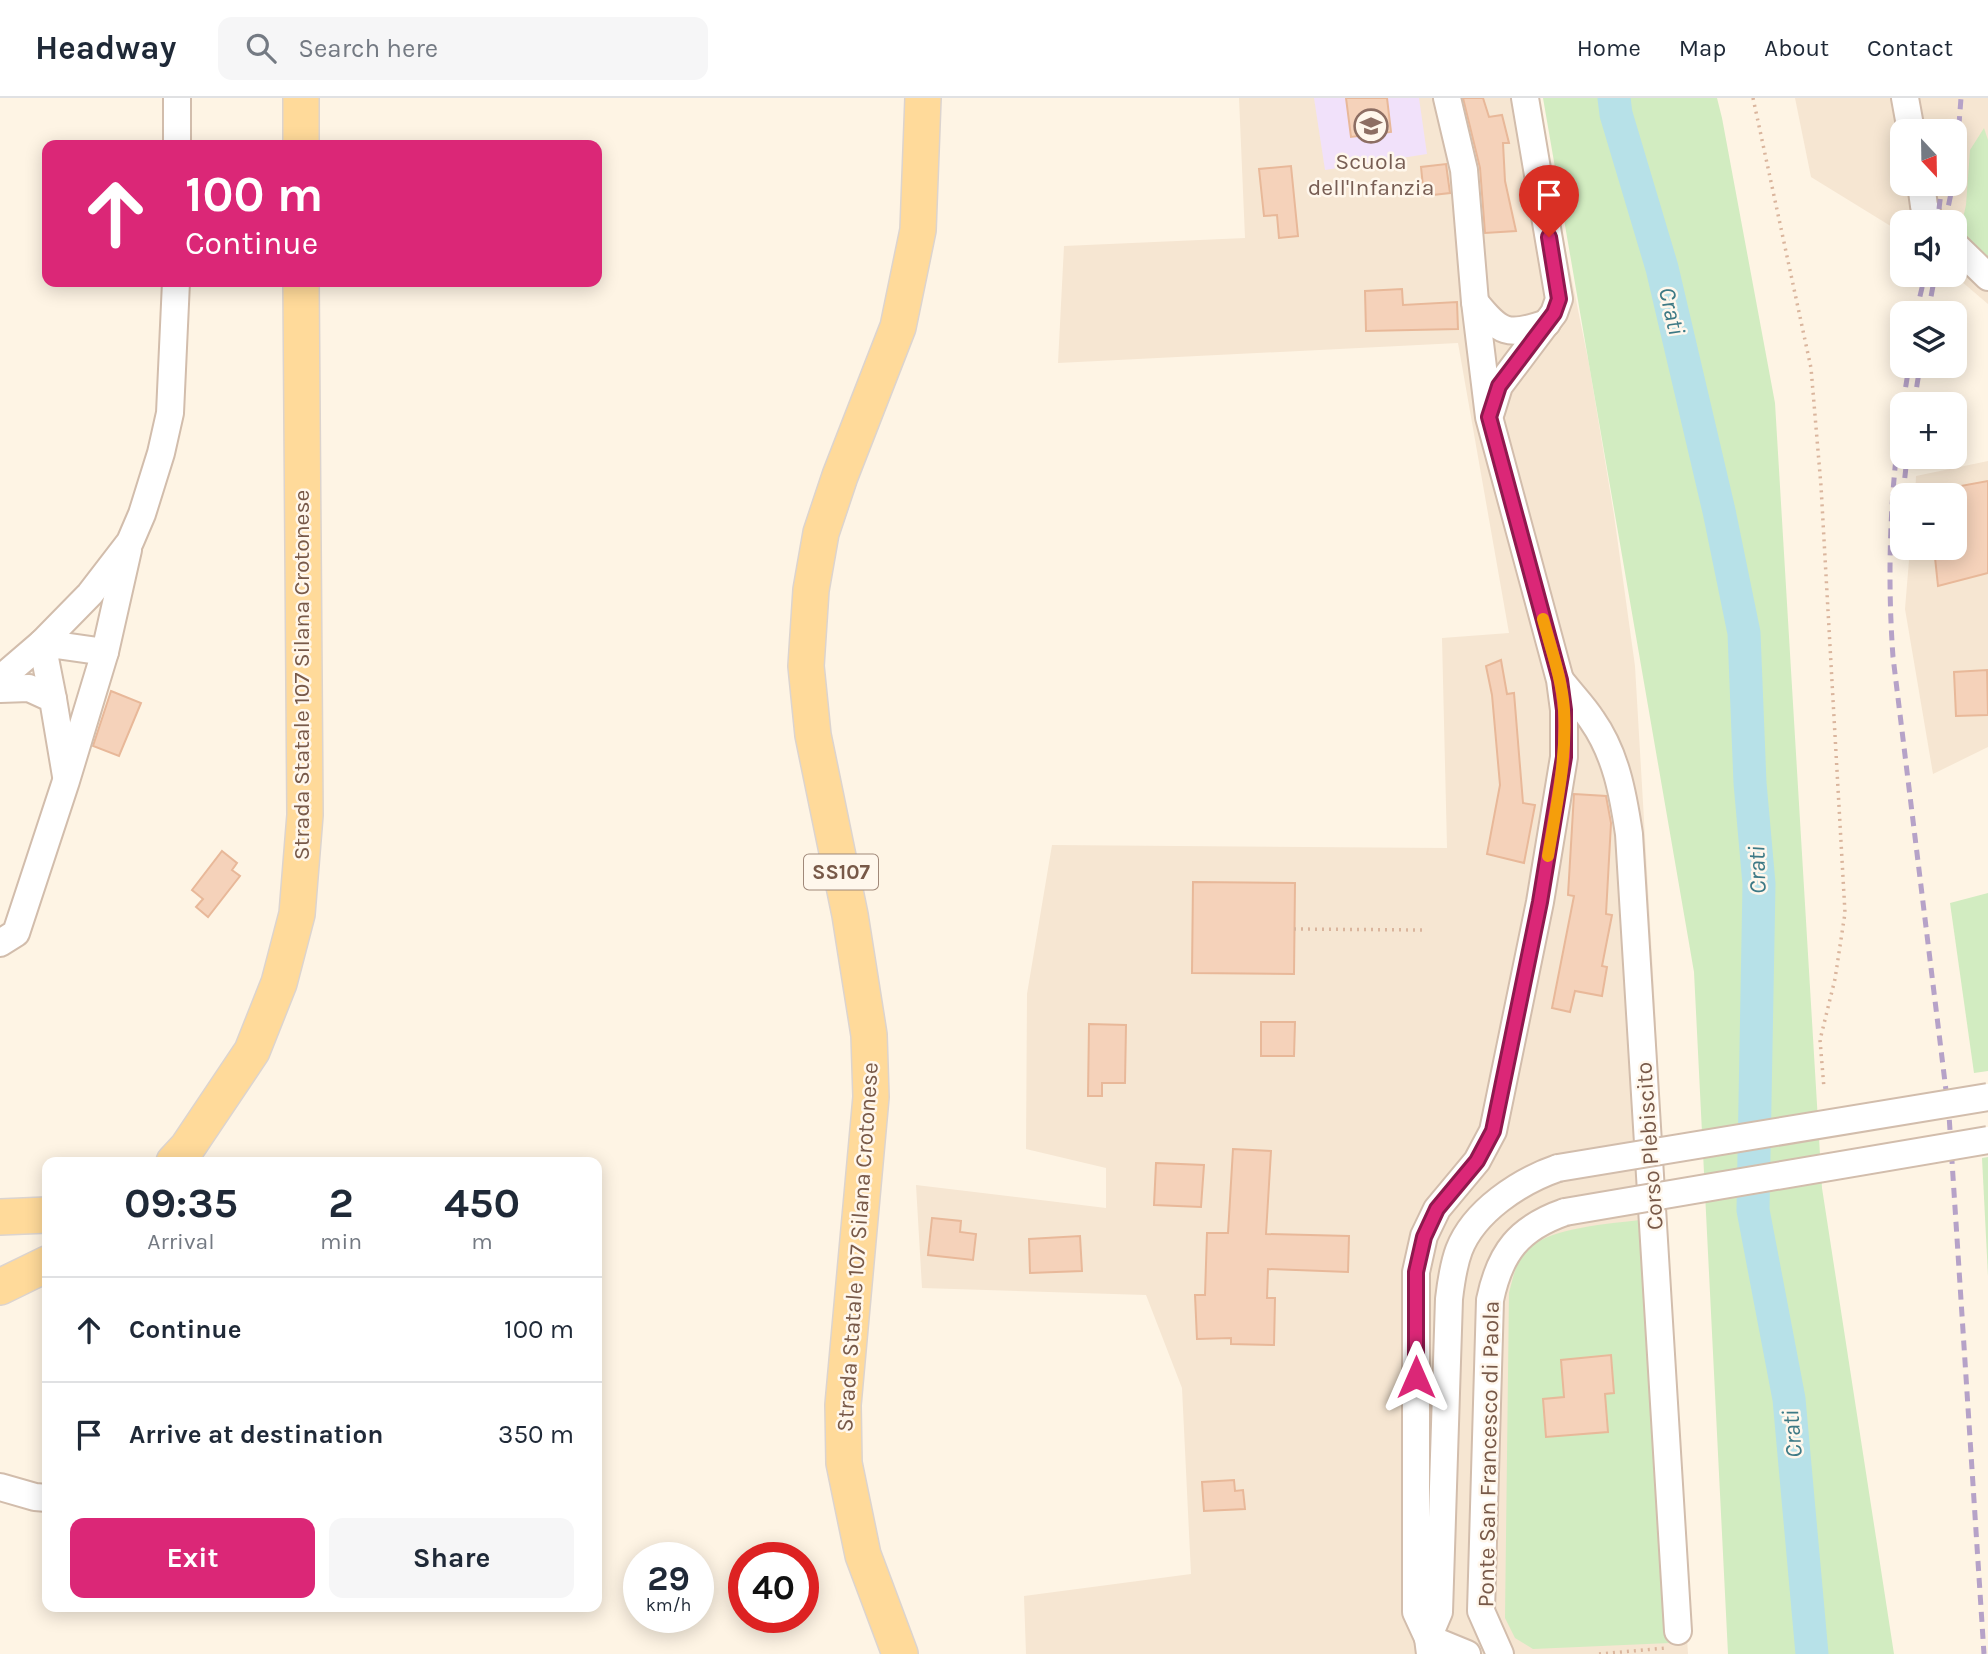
<!DOCTYPE html>
<meta charset="utf-8">
<style>
body{margin:0;font-family:Karla,sans-serif;background:#f6f6f7;color:#1f2937;height:100vh;display:flex;flex-direction:column;font-size:26px;white-space:nowrap}
*{box-sizing:border-box;margin:0}
p{font-size:23px;color:#747a83}
.icon{flex:none;width:38px;height:38px;fill:none;stroke:currentColor;stroke-width:2;stroke-linecap:round;stroke-linejoin:round}
.map{position:relative;flex:1;overflow:hidden}
.panel{position:absolute;left:42px;top:1059px;width:560px;height:455px;display:flex;flex-direction:column;background:#fff;border-radius:14px;box-shadow:0 4px 18px #0003}
.panel>*{flex:none}
.hud{position:absolute;left:42px;top:42px;width:560px;height:147px;border-radius:14px;box-shadow:0 4px 18px #0003;background:#db2777;color:#fff;overflow:hidden}
.needle{width:46px;rotate:158deg}
.tools{position:absolute;left:1890px;top:21px;display:grid;gap:14px}
.tools a{display:grid;place-items:center;width:77px;height:77px;border-radius:14px;background:#fff;box-shadow:0 4px 18px #0003;font-size:35px}
.speed{position:absolute;left:623px;top:1444px;display:flex;gap:14px;font-size:35px;font-weight:700;text-align:center}
.speed>*{display:grid;place-content:center;width:91px;height:91px;border-radius:50%;background:#fff;box-shadow:0 4px 18px #0003;line-height:1}
.speed small{font-size:18px;font-weight:400}
.speed .limit{border:10px solid #d22;background:#fff;color:#111}
.pin{position:absolute;display:grid;place-items:center;width:60px;height:60px;color:#fff;margin:-72px -30px;border-radius:50% 50% 50% 0;rotate:-45deg;box-shadow:0 0 7px #0007}
.pin .icon{rotate:45deg}
.me{position:absolute;width:77px;margin:-38px;rotate:0deg;stroke-linejoin:round;filter:drop-shadow(0 0 5px #0008)}
.turn{display:flex;align-items:center;gap:24px;height:147px;padding:0 28px;font-size:32px}
.turn .icon{width:91px;height:91px;stroke-width:2.5}
.turn b{display:block;font-size:49px;line-height:60px}
.eta{display:flex;justify-content:space-evenly;align-items:center;height:119px;text-align:center}
.eta b{font-size:42px;font-weight:700;line-height:49px}
.primary-button{display:flex;gap:14px;margin-top:auto;padding:14px 28px}
.primary-button a{flex:1;height:80px;border-radius:14px;background:#db2777;color:#fff;font-size:28px;font-weight:700;line-height:80px;text-align:center}
.primary-button a+a{background:#f6f6f7;color:#1f2937}
ul{padding:0;list-style:none}
li{display:flex;align-items:center;gap:21px;height:105px;padding:0 28px;border-top:2px solid #e0e1e3}
li div{flex:1}
li b{display:block;font-size:26px}
li em{font-style:normal}
header{display:flex;align-items:center;gap:42px;box-sizing:border-box;height:98px;padding:0 35px;background:#fff;border-bottom:2px solid #e0e1e3}
header strong{font-size:33px}
nav{display:flex;gap:38px;margin-inline-start:auto;font-size:24px}
.search{width:490px;height:63px;background:#f6f6f7;display:flex;align-items:center;gap:18px;box-sizing:border-box;padding:0 24px;border-radius:14px;color:#747a83;font-size:26px}
.map>svg:first-child{display:block}
.residential{fill:#f6e6d2;fill-rule:evenodd}
.education{fill:#f1e1fa}
.green{fill:#d2ecc1}
.lines{fill:none;stroke-linecap:round;stroke-linejoin:round}
.river{stroke:#b7e1e8;stroke-width:33}
.building{fill:#f5d2ba;stroke:#e8b899;stroke-width:2}
.minor-casing{stroke:#d2bdac;stroke-width:30}
.major-casing{stroke:#dcd4cf;stroke-width:38}
.path{stroke:#dab59d;stroke-width:3.5;stroke-dasharray:2 5;stroke-linecap:butt}
.minor{stroke:#fff;stroke-width:26}
.major{stroke:#ffda9a;stroke-width:35}
.rail{stroke:#b6a2c8;stroke-width:5;stroke-dasharray:10 7;stroke-linecap:butt}
.minor-bridge-casing{stroke:#d2bdac;stroke-width:30;stroke-linecap:butt}
.minor-bridge{stroke:#fff;stroke-width:26}
.route-casing{stroke:#8e194d;stroke-width:18}
.route{stroke:#db2777;stroke-width:12}
.slow{stroke:#f59e0b;stroke-width:12}
.labels{text-anchor:middle;stroke-width:5;stroke-linejoin:round;paint-order:stroke}
.shield{fill:#fff7ec;stroke:#a08879;stroke-width:2}
.shield-label{font-size:21px;font-weight:bold;fill:#785948}
.education-label{font-size:23px;fill:#785e54;stroke:#fff7ec}
.street-label{font-size:23px;fill:#785948;stroke:#fff7ec}
.water-label{font-size:24px;font-style:italic;fill:#3d7985;stroke:#fff7ec}
</style>
<header>
<strong>Headway</strong>
<div class="search"><svg class="icon" aria-label="search" viewBox="0 0 24 24"><circle cx="10" cy="10" r="6"/><path d="M15 15l6 6"/></svg>Search here</div>
<nav><a>Home</a><a>Map</a><a>About</a><a>Contact</a></nav>
</header>
<div class="map">
<svg width="1988" height="1556" viewBox="0 0 1988 1556">
<rect width="100%" height="100%" fill="#fef4e4"/>
<g class="residential">
<path d="M1239,0H1535L1589,266L1614,417L1635,568L1655,910L1675,1344L1688,1556H1026L1024,1498L1191,1476L1182,1290L1146,1197L922,1190L916,1087L1106,1110V1070L1026,1051L1027,896L1052,747L1447,750L1442,540L1509,535L1458,245L1058,265L1064,148L1245,140Z"/>
<path d="M1795,0H1988V206L1954,177L1955,124H1902V135L1811,79ZM1902,33H1955V86H1902Z"/>
<path d="M1988,363V649L1933,676L1905,511L1910,450H1955V397H1915L1916,378Z"/>
</g>
<path class="education" d="M1314,0H1419L1427,56L1325,72Z"/>
<g class="green">
<path d="M1543,0H1717L1722,20L1775,305L1822,1090L1894,1556H1728L1694,874Z"/>
<path d="M1984,30L1988,42V167L1959,137L1966,107L1970,52Z"/>
<path d="M1988,795V973L1974,975L1950,805Z"/>
<path d="M1988,1059V1178L1982,1060Z"/>
<path d="M1640,1122L1670,1545L1533,1551L1515,1540L1505,1520L1509,1195C1513,1180 1516,1161 1529,1150C1553,1129 1609,1126 1640,1122Z"/>
</g>
<g class="lines">
<path class="river" d="M1614,0L1616,16L1662,170L1719,413L1744,535L1750,685L1759,786L1753,1112L1789,1301L1812,1556"/>
</g>
<g class="building">
<path d="M1346,0H1387L1391,34L1351,39Z"/>
<path d="M1463,0H1483L1489,19L1502,17L1509,45H1503L1505,83L1516,133L1485,135L1480,70Z"/>
<path d="M1446,66L1450,95L1424,98L1421,69Z"/>
<path d="M1291,68L1298,138L1279,140L1277,117L1264,118L1259,71Z"/>
<path d="M1402,191L1403,207L1457,204L1458,231L1366,233L1365,193Z"/>
<path d="M1988,383V475L1938,488L1934,450H1955V389Z"/>
<path d="M1501,562L1507,596L1514,595L1523,705L1535,707L1524,765L1487,756L1500,687L1492,597L1486,568Z"/>
<path d="M1987,572L1988,617L1956,618L1954,574Z"/>
<path d="M111,593L141,605L119,658L93,648Z"/>
<path d="M1574,696L1606,698L1611,725L1606,816L1612,817L1602,868L1607,869L1602,898L1575,893L1570,914L1552,910L1574,798L1568,797Z"/>
<path d="M222,753L237,765L232,772L240,778L208,819L196,809L203,801L192,792Z"/>
<path d="M1193,784L1295,785L1294,876L1192,875Z"/>
<path d="M1261,924H1295L1294,958H1261Z"/>
<path d="M1089,926L1126,927L1125,985H1102V998H1088Z"/>
<path d="M1233,1051L1271,1053L1266,1136L1349,1138L1348,1174L1268,1171L1267,1200H1275L1274,1247L1231,1246V1240L1197,1241L1195,1197H1205L1207,1135H1228Z"/>
<path d="M1156,1065L1204,1067L1201,1109L1154,1107Z"/>
<path d="M932,1120L961,1123L960,1134L976,1136L973,1162L928,1157Z"/>
<path d="M1080,1138L1082,1173L1030,1175L1029,1141Z"/>
<path d="M1611,1257L1614,1295L1605,1296L1608,1334L1546,1339L1543,1301L1564,1299L1561,1262Z"/>
<path d="M1234,1382L1235,1393L1243,1392L1245,1411L1204,1413L1202,1384Z"/>
</g>
<g class="lines">
<defs>
<g id="minor">
<path d="M177,0V47"/>
<path d="M1905,0L1911,33"/>
<path d="M1921,86L1924,108L1931,124"/>
<path d="M1955,147L1988,179"/>
<path d="M1475,204C1500,235 1507,239 1547,225"/>
<path d="M1491,314L1499,288L1554,215L1559,201L1525,0"/>
<path d="M0,581L42,545L90,496L130,444L142,416L161,355L170,315L176,184"/>
<path d="M1561,583C1571,596 1583,608 1592,622C1616,656 1623,696 1629,736L1678,1533"/>
<path d="M0,591L29,590L53,601L66,678"/>
<path d="M53,601L42,545L105,554"/>
<path d="M0,845L16,835L66,683L105,554L128,452"/>
<path d="M0,1389L35,1399L47,1400"/>
<path d="M1428,1540L1439,1514L1449,1201C1451,1184 1453,1168 1459,1152C1474,1113 1520,1083 1558,1070"/>
<path d="M1428,1540L1467,1556"/>
<path d="M1430,1556L1428,1540L1416,1514V1174L1424,1138L1437,1111L1477,1063L1493,1033L1540,804L1564,659V612L1560,582L1489,319L1475,204L1464,72L1447,0"/>
<path d="M1500,1556L1481,1513L1490,1202C1500,1154 1519,1130 1565,1114"/>
</g>
<g id="major">
<path d="M301,0V47"/>
<path d="M174,1064L187,1050L252,953L279,885L297,816L305,717L301,184"/>
<path d="M0,1119L47,1117"/>
<path d="M0,1189L47,1166"/>
<path d="M900,1556L863,1457L844,1365L843,1307L871,999L869,937L850,817L813,637L806,568L811,492L821,435L840,378L898,229L918,132L923,0"/>
</g>
</defs>
<use href="#minor" class="minor-casing"/>
<use href="#major" class="major-casing"/>
<g class="path">
<path d="M1753,0L1811,270L1821,388L1845,815L1835,881L1820,942L1824,990"/>
<path d="M1294,831L1422,832"/>
<path d="M1599,1556L1666,1550"/>
</g>
<use href="#minor" class="minor"/>
<use href="#major" class="major"/>
<g class="rail">
<path d="M1955,79L1961,0"/>
<path d="M1939,111L1942,86"/>
<path d="M1945,124L1953,86"/>
<path d="M1916,215L1925,177"/>
<path d="M1928,215L1935,177"/>
<path d="M1903,306L1909,268"/>
<path d="M1914,306L1920,268"/>
<path d="M1902,312C1890,394 1887,476 1893,559L1949,1017L1984,1556"/>
<path d="M1903,397L1907,359"/>
</g>
<defs>
<g id="minor-bridge">
<path d="M1558,1070L1988,999"/>
<path d="M1565,1114L1988,1042"/>
</g>
</defs>
<use href="#minor-bridge" class="minor-bridge-casing"/>
<use href="#minor-bridge" class="minor-bridge"/>
</g>
<g class="lines">
<defs>
<path id="route" d="M1416,1279V1174L1424,1139L1437,1111L1477,1063L1493,1033L1540,804L1564,659V612L1560,582L1489,319L1499,288L1554,215L1559,201L1549,139"/>
</defs>
<use href="#route" class="route-casing"/>
<use href="#route" class="route"/>
<path class="slow" d="M1543,521C1551,551 1562,581 1564,612C1567,661 1556,709 1548,758"/>
</g>
<defs>
<symbol id="school-ring" viewBox="-11 -11 22 22"><circle r="9.5" fill="#fff7ec" stroke="#8d6e63" stroke-width="1.5"/><path d="M0-5L7-2L0 1L-7-2ZM-4 1L0 2.5L4 1V4Q0 6-4 4Z" fill="#8d6e63"/></symbol>
</defs>
<g fill-rule="evenodd">
<use href="#school-ring" x="1352" y="9" width="38" height="38"/>
</g>
<g class="labels">
<rect class="shield" x="804" y="756.5" width="74" height="35" rx="5"/>
<g class="shield-label">
<text x="841" y="781">SS107</text>
</g>
<g class="education-label">
<text x="1371" y="71">Scuola<tspan x="1371" dy="26">dell'Infanzia</tspan></text>
</g>
<g class="street-label">
<text transform="translate(301 577) rotate(-90)" y="8">Strada Statale 107 Silana Crotonese</text>
<text transform="translate(1649 1048) rotate(-94)" y="8">Corso Plebiscito</text>
<text transform="translate(857 1149) rotate(-86)" y="8">Strada Statale 107 Silana Crotonese</text>
<text transform="translate(1488 1356) rotate(-89)" y="8">Ponte San Francesco di Paola</text>
</g>
<g class="water-label">
<text transform="translate(1672 213) rotate(77)" y="8">Crati</text>
<text transform="translate(1757 772) rotate(-92)" y="8">Crati</text>
<text transform="translate(1792 1336) rotate(-95)" y="8">Crati</text>
</g>
</g>
</svg>
<div class="tools">
<a><svg class="needle" viewBox="-14 -14 28 28"><path d="M0-13l5 13h-10z" fill="#e53935"/><path d="M0 13l5-13h-10z" fill="#747a83"/></svg></a>
<a><svg class="icon" aria-label="sound" viewBox="0 0 24 24"><path d="M4 9h4l5-4v14l-5-4H4zM17 9q2 3 0 6"/></svg></a>
<a><svg class="icon" aria-label="layers" viewBox="0 0 24 24"><path d="M12 4l9 5-9 5-9-5zM3 14l9 5 9-5"/></svg></a>
<a>+</a>
<a>−</a>
</div>
<div class="speed"><div>29<small>km/h</small></div><div class="limit">40</div></div>
<div class="pin" style="left:1549px;top:139px;background:#d93025"><svg class="icon" aria-label="arrive" viewBox="0 0 24 24"><path d="M6 21V4h12l-3 4 3 4H6"/></svg></div>
<svg class="me" style="left:1416px;top:1279px" viewBox="-20 -20 40 40"><path d="M0-17L14 15 0 8-14 15z" fill="#db2777" stroke="#fff" stroke-width="4"/></svg>
<div class="hud">
<div class="turn"><svg class="icon" aria-label="ahead" viewBox="0 0 24 24"><path d="M12 20V5M6 11l6-6 6 6"/></svg><div><b>100 m</b>Continue</div></div>
</div>
<section class="panel">
<div class="eta">
<div><b>09:35</b><p>Arrival</p></div>
<div><b>2</b><p>min</p></div>
<div><b>450</b><p>m</p></div>
</div>
<ul>
<li><svg class="icon" aria-label="ahead" viewBox="0 0 24 24"><path d="M12 20V5M6 11l6-6 6 6"/></svg><div><b>Continue</b></div><em>100 m</em></li>
<li><svg class="icon" aria-label="arrive" viewBox="0 0 24 24"><path d="M6 21V4h12l-3 4 3 4H6"/></svg><div><b>Arrive at destination</b></div><em>350 m</em></li>
</ul>
<div class="primary-button"><a>Exit</a><a>Share</a></div>
</section>
</div>
